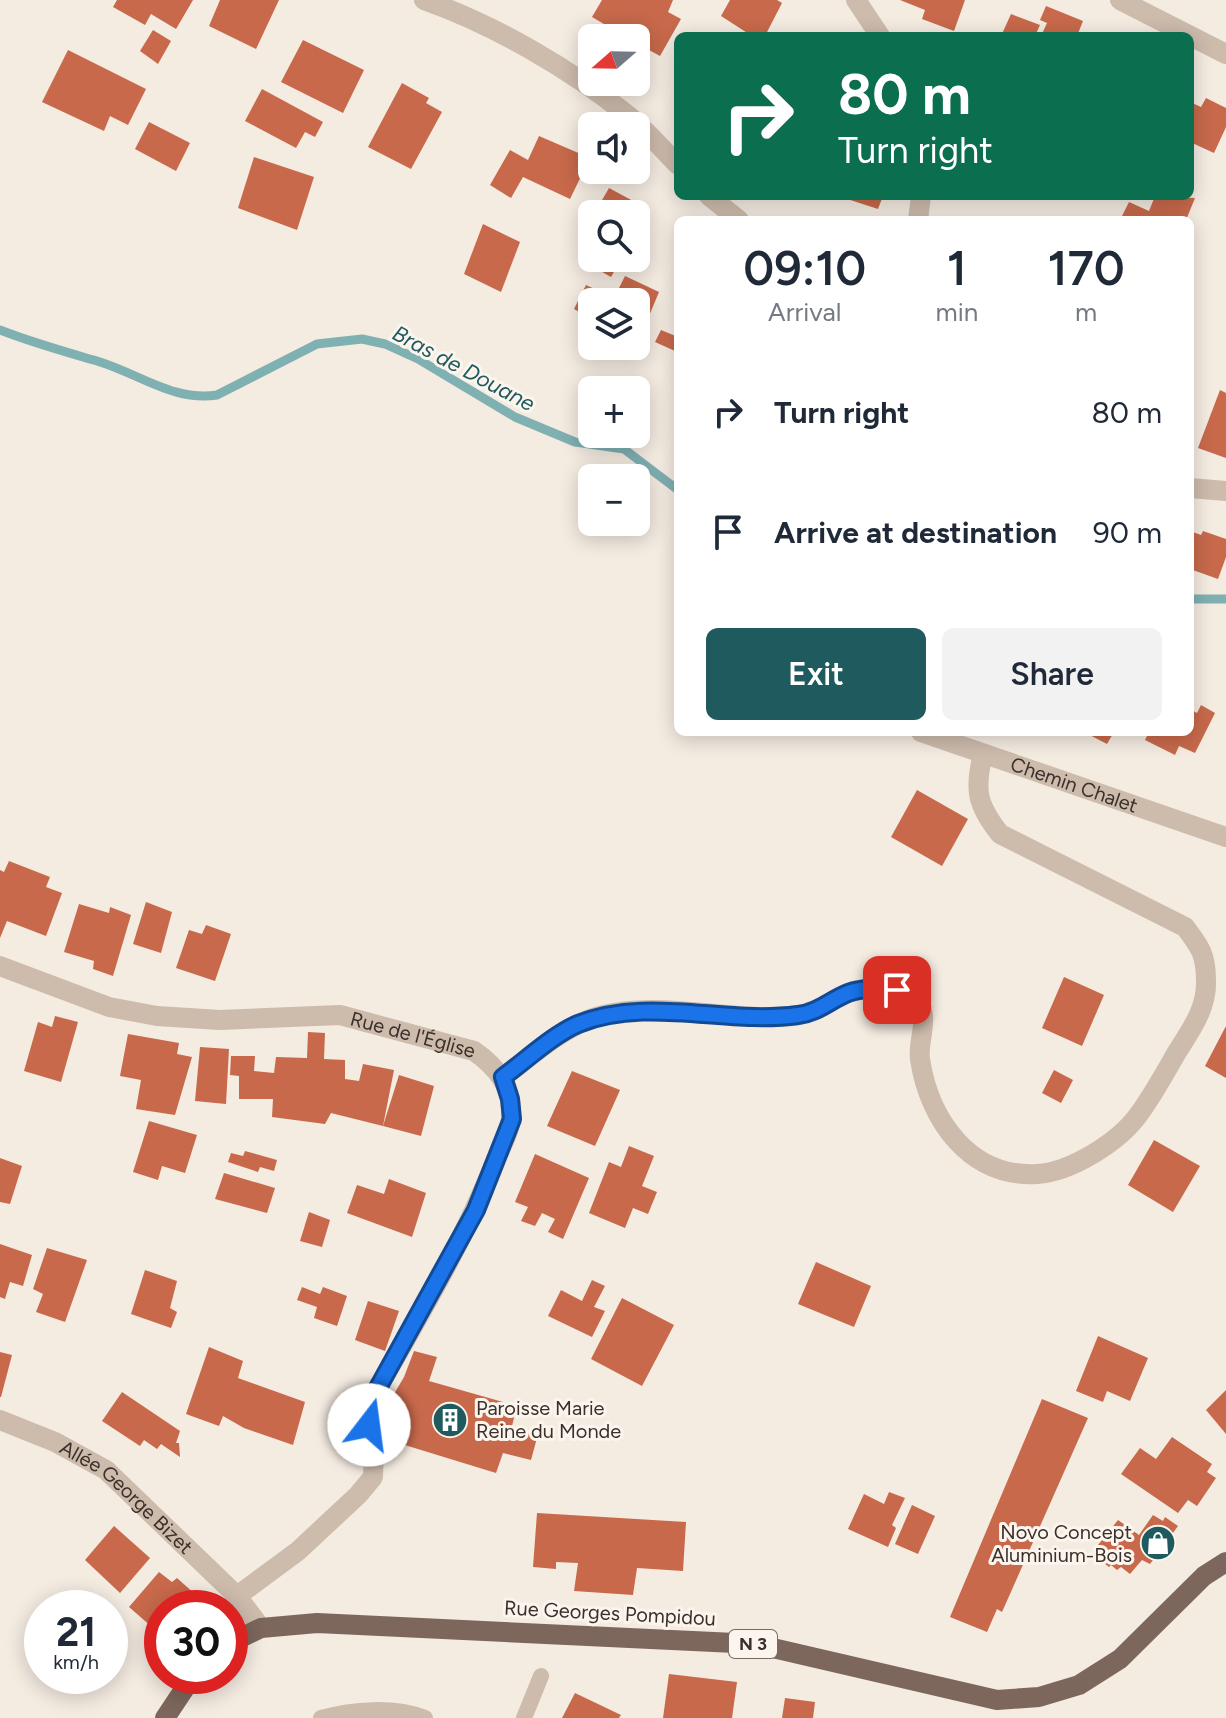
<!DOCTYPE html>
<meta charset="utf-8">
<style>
body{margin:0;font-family:Figtree,sans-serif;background:#f2f2f3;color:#1f2937;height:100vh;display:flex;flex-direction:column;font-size:30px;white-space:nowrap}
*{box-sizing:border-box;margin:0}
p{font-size:26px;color:#747a83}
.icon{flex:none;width:44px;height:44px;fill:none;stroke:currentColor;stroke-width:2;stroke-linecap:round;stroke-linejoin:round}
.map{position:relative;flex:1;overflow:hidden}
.side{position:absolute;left:674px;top:216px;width:520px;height:520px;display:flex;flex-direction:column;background:#fff;border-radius:12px;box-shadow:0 4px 20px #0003}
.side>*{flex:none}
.guide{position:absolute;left:674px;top:32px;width:520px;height:168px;border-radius:12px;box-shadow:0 4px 20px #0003;background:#0b6e4f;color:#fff;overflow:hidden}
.needle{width:52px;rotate:250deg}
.tools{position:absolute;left:578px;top:24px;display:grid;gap:16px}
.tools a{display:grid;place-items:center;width:72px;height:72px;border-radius:12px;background:#fff;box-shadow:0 4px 20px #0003;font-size:40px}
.speed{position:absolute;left:24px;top:1590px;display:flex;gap:16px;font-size:40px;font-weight:700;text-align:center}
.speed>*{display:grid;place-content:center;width:104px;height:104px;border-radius:50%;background:#fff;box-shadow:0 4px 20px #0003;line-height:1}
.speed small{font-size:20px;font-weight:400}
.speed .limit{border:12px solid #d22;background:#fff;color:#111}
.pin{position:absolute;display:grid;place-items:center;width:68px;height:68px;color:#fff;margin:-34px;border-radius:16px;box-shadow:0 4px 12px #0006}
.me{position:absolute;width:88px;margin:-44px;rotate:15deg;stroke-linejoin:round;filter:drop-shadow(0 0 6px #0008)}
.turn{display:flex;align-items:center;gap:28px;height:168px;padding:0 32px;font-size:36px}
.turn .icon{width:104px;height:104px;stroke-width:2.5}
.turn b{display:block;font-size:56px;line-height:68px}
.eta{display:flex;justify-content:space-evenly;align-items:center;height:136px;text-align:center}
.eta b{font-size:48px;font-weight:600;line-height:56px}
.primary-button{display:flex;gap:16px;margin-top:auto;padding:16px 32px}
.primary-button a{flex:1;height:92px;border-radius:12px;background:#1f5a5e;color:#fff;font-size:32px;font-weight:600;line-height:92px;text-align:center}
.primary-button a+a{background:#f2f2f3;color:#1f2937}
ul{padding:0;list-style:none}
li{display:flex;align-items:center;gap:24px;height:120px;padding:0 32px}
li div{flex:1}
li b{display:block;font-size:30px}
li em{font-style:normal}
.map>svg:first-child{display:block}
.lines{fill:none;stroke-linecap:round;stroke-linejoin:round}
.stream{stroke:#7fb0b2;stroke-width:9}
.building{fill:#c8694b}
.service{stroke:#cdbbac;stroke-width:16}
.minor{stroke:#cdbbac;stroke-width:20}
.primary{stroke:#7d675c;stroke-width:20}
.route-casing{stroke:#114b97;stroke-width:20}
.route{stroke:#1a73e8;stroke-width:14}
.labels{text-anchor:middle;stroke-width:6;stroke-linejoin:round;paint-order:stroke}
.shield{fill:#fbf5ee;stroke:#756b66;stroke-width:2}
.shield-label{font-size:18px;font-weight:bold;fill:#3b302b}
.street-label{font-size:20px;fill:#3b302b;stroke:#fbf5ee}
.poi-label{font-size:20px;fill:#3b302b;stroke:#fbf5ee;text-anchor:start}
.water-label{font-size:22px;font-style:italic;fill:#1f5a5e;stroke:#fbf5ee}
</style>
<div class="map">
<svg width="1226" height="1718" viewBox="0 0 1226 1718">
<rect width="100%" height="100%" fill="#f4ebe1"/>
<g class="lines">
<g class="stream">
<path d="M0,330C33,343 66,352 100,362C139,374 175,402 217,395L317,344L362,339L385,344L418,359L515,417L575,442L624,449L678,490"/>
<path d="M1190,599H1226"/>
</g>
</g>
<g class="building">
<path d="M117,0H193L176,29L151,14L145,25L113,7Z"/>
<path d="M220,0H279L256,49L209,26Z"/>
<path d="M602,0H673L668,12L681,19L660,56L636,43V38H628L592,17Z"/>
<path d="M730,0H777L782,3L765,36H752L721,16Z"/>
<path d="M900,0H965L954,31L922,19L925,10Z"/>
<path d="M1046,6L1083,21L1077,36H1041L1047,23L1040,20Z"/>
<path d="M1011,14L1040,25L1035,36H1001Z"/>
<path d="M153,30L171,41L158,64L140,51Z"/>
<path d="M303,40L364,70L343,113L281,82Z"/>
<path d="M68,50L146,89L128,125L110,116L104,131L42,102Z"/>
<path d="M402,83L429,98L426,103L442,112L411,169L368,147Z"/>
<path d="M262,89L323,122L315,137L305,132L296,148L245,121Z"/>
<path d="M1206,98L1226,108V127L1214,153L1190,142V102L1201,107Z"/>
<path d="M149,122L190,143L176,171L135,149Z"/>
<path d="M539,136L590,158L570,199L523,177L511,198L490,185L510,150L528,160Z"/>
<path d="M254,157L314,177L297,230L238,208Z"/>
<path d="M609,188L635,202L629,214H594Z"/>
<path d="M838,196H883L878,209Z"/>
<path d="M1155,196L1195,198L1186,220H1120L1129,202L1149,211Z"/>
<path d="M483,224L520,242L501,292L464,274Z"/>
<path d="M592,243V258H622L611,277L583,261Z"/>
<path d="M625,276L659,292L644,328L636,324V302H592V319L574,309L586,285L614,298Z"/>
<path d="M661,330L678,337L675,351L655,342Z"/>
<path d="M1220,390L1226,393V458L1198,448Z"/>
<path d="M1190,531L1201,535L1203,531L1226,539V557L1218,579L1190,569Z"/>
<path d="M1201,705L1215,713L1195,753L1179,746L1175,755L1145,740L1149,732H1190V709L1197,713Z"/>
<path d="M1084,732H1114L1107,744Z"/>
<path d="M917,790L968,819L942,866L891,837Z"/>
<path d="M9,861L50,877L46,887L62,893L46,936L7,921L0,938V870L4,872Z"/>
<path d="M146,902L172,912L161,953L133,944Z"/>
<path d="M79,904L109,913L110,907L131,915L113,976L93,969L94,961L64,952Z"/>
<path d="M206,925L231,934L215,981L176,968L189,930L202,934Z"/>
<path d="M1064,977L1104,995L1082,1046L1042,1028Z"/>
<path d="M55,1016L78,1022L61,1082L24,1071L38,1022L52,1027Z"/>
<path d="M1226,1026V1078L1205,1066Z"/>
<path d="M308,1032L325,1033L324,1059L345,1060V1079L359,1081L363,1064L394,1070L383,1126L331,1113L325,1124L272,1117L273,1099H239V1076L230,1075L231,1056H255L254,1071L274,1073L276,1057L307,1058Z"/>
<path d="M128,1034L179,1043L177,1054L192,1057L175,1115L136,1109L141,1080L120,1076Z"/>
<path d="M200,1047L229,1049L226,1104L195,1101Z"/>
<path d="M1054,1070L1073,1080L1061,1103L1042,1093Z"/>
<path d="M572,1071L620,1090L595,1146L547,1126Z"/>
<path d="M399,1075L434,1086L421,1136L383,1126Z"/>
<path d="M149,1121L197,1135L185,1173L162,1166L158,1180L133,1172Z"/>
<path d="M1154,1140L1200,1166L1173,1212L1128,1185Z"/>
<path d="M629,1146L654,1156L642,1186L657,1192L648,1214L633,1208L625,1228L589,1213L609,1162L621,1167Z"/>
<path d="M245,1151L277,1160L274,1171L260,1167L258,1172L228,1162L231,1153L243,1156Z"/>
<path d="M535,1154L589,1178L563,1239L548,1232L555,1219L542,1213L535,1226L521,1221L528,1207L515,1202Z"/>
<path d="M0,1158L22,1166L10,1204L0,1202Z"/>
<path d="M224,1173L275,1188L267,1213L215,1199Z"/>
<path d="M389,1179L426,1193L412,1237L347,1213L357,1185L384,1194Z"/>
<path d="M309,1212L330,1220L322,1247L300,1241Z"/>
<path d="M0,1244L32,1255L23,1286L10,1282L5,1299L0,1297Z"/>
<path d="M47,1248L87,1260L65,1322L36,1312L43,1294L33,1289Z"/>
<path d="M816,1262L871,1286L854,1327L798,1304Z"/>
<path d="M145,1270L177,1281L170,1308L177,1312L171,1328L131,1314Z"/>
<path d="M592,1280L605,1286L594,1307L605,1311L592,1337L548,1316L561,1290L582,1301Z"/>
<path d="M302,1287L320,1294L323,1287L347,1296L337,1326L314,1318L317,1307L297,1300Z"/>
<path d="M622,1298L674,1325L642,1386L591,1359Z"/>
<path d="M368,1301L399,1311L385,1351L355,1340Z"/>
<path d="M1098,1336L1148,1358L1130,1401L1107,1391L1103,1402L1076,1391Z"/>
<path d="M209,1347L243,1361L238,1378L305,1402L293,1445L244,1428L223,1416L219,1426L186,1414Z"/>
<path d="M414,1351L437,1357L429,1381L517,1406L512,1426L537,1438L531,1460L503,1453L496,1473L382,1438L388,1414L383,1415L380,1404L383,1396L394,1394L404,1377Z"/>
<path d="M0,1352L12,1355L1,1397H0Z"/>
<path d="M1226,1390V1434L1206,1410Z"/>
<path d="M122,1392L180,1431L176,1443H179L180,1457L161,1444L157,1449L144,1440L140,1446L102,1421Z"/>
<path d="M1042,1399L1088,1418L1002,1612L997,1609L987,1632L950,1617Z"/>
<path d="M1172,1437L1212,1464L1207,1472L1216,1478L1197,1506L1188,1500L1178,1513L1121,1474L1140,1448L1156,1459Z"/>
<path d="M889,1492L905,1498L892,1525L896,1528L888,1547L848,1529L864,1494L884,1504Z"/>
<path d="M912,1505L935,1516L918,1554L895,1544Z"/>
<path d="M537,1513L686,1522L683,1571L637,1568L633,1595L574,1591L578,1563L556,1562V1569L533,1567Z"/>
<path d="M1153,1515L1163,1521L1165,1517L1178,1526L1150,1564L1142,1560L1130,1574L1121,1567L1117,1570L1111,1565L1109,1567L1100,1560L1107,1552L1098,1545L1118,1520L1139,1535Z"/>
<path d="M114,1526L150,1558L120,1593L85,1560Z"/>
<path d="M159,1572L172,1582L177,1578L196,1595L183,1608H162L160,1634L129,1607Z"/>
<path d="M669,1674L737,1682L732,1718H663Z"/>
<path d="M575,1693L621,1715L619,1718H562Z"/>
<path d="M785,1698L815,1702L813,1718H782Z"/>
</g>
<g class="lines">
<g class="service">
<path d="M321,1718C353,1709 394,1706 425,1718"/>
<path d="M524,1718L541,1676"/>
</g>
<g class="minor">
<path d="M424,0C495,25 570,69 629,116C647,131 662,149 678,165"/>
<path d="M856,0L880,36"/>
<path d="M1120,0L1226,54"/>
<path d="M709,196L739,220"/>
<path d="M918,220L921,196"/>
<path d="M1190,488L1226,491"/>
<path id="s1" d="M921,732L1226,837"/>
<path id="s2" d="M0,966L109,1007L157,1016L220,1020L340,1015L474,1051C497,1067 513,1087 511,1116C511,1131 500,1148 495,1162C463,1243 417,1319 374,1395L369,1425L374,1450L373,1477L358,1495L298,1551L237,1596L261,1628"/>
<path d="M503,1077C533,1055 563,1026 600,1016C662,999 735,1024 799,1015C818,1012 831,1000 848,993C865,987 898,984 913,997C933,1013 917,1039 920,1059C929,1120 970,1178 1037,1174C1071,1172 1119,1142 1139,1114C1153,1095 1165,1073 1177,1052C1191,1030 1207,1008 1206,981C1206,954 1200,947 1185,927L1000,834C977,805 974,790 983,754"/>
<path id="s3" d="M0,1420L55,1442L106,1470L237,1596"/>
</g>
<g class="primary">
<path d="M230,1643L261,1628L317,1623L756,1644L997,1700L1039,1697L1079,1685L1120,1659L1204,1576L1226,1562"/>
<path d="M165,1718L193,1676"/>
</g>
</g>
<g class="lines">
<defs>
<path id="route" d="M369,1425L374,1395L476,1210L512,1119L510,1099L503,1077C525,1061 554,1034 578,1024C648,996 725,1025 798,1015C818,1013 830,1000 848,993C864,987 881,989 897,990"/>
</defs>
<use href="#route" class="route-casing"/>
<use href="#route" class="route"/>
</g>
<defs>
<symbol id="building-disc" viewBox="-11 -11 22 22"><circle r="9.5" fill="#1f5a5e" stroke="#fbf5ee"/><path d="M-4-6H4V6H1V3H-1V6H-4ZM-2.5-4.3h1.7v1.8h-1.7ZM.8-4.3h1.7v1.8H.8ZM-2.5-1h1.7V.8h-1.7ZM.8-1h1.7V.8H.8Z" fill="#fff"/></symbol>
<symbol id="shop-disc" viewBox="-11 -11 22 22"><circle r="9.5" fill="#1f5a5e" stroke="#fbf5ee"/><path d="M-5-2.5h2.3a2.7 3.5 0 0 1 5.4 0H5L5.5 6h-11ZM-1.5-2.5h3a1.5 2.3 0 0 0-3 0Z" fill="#fff"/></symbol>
</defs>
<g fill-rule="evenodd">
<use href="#building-disc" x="430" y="1400" width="40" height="40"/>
<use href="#shop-disc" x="1138" y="1523" width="40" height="40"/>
</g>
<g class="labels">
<rect class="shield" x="729" y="1630" width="48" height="28" rx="6"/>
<g class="shield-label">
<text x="753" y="1650">N 3</text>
</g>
<g class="street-label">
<text dy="7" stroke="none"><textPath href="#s1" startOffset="162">Chemin Chalet</textPath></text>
<text dy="7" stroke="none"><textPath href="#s2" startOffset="424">Rue de l'Église</textPath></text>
<text dy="7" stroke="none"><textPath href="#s3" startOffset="150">Allée George Bizet</textPath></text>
<text transform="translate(610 1613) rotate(3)" y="7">Rue Georges Pompidou</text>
</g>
<g class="poi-label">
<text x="476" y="1415">Paroisse Marie<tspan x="476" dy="23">Reine du Monde</tspan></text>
<text x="1132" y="1539" text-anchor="end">Novo Concept<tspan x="1132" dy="23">Aluminium-Bois</tspan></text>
</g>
<g class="water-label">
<text transform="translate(464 368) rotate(28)" y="8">Bras de Douane</text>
</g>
</g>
</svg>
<div class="tools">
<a><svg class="needle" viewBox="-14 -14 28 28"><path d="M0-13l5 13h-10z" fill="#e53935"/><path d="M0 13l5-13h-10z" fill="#747a83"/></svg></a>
<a><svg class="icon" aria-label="sound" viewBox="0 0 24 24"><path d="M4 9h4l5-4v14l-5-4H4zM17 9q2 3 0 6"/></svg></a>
<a><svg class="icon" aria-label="search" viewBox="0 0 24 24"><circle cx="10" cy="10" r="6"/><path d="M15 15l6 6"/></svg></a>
<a><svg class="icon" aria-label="layers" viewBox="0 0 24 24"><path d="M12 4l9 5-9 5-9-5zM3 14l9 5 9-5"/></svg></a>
<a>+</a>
<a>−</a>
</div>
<div class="speed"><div>21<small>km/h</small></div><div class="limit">30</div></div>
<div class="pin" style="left:897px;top:990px;background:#d93025"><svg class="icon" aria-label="arrive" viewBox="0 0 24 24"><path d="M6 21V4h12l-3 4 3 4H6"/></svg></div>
<svg class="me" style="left:369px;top:1425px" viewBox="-20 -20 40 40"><circle r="19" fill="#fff"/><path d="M0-13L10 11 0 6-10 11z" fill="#1a73e8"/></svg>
<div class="guide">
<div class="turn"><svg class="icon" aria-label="right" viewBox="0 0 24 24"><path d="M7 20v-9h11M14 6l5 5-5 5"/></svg><div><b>80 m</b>Turn right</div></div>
</div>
<section class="side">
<div class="eta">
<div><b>09:10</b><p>Arrival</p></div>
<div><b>1</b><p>min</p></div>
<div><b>170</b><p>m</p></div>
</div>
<ul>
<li><svg class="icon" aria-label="right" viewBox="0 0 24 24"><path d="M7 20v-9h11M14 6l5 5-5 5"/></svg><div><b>Turn right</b></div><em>80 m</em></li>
<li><svg class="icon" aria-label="arrive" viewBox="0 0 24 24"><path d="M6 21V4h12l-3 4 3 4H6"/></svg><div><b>Arrive at destination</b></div><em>90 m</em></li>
</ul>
<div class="primary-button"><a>Exit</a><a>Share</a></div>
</section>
</div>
